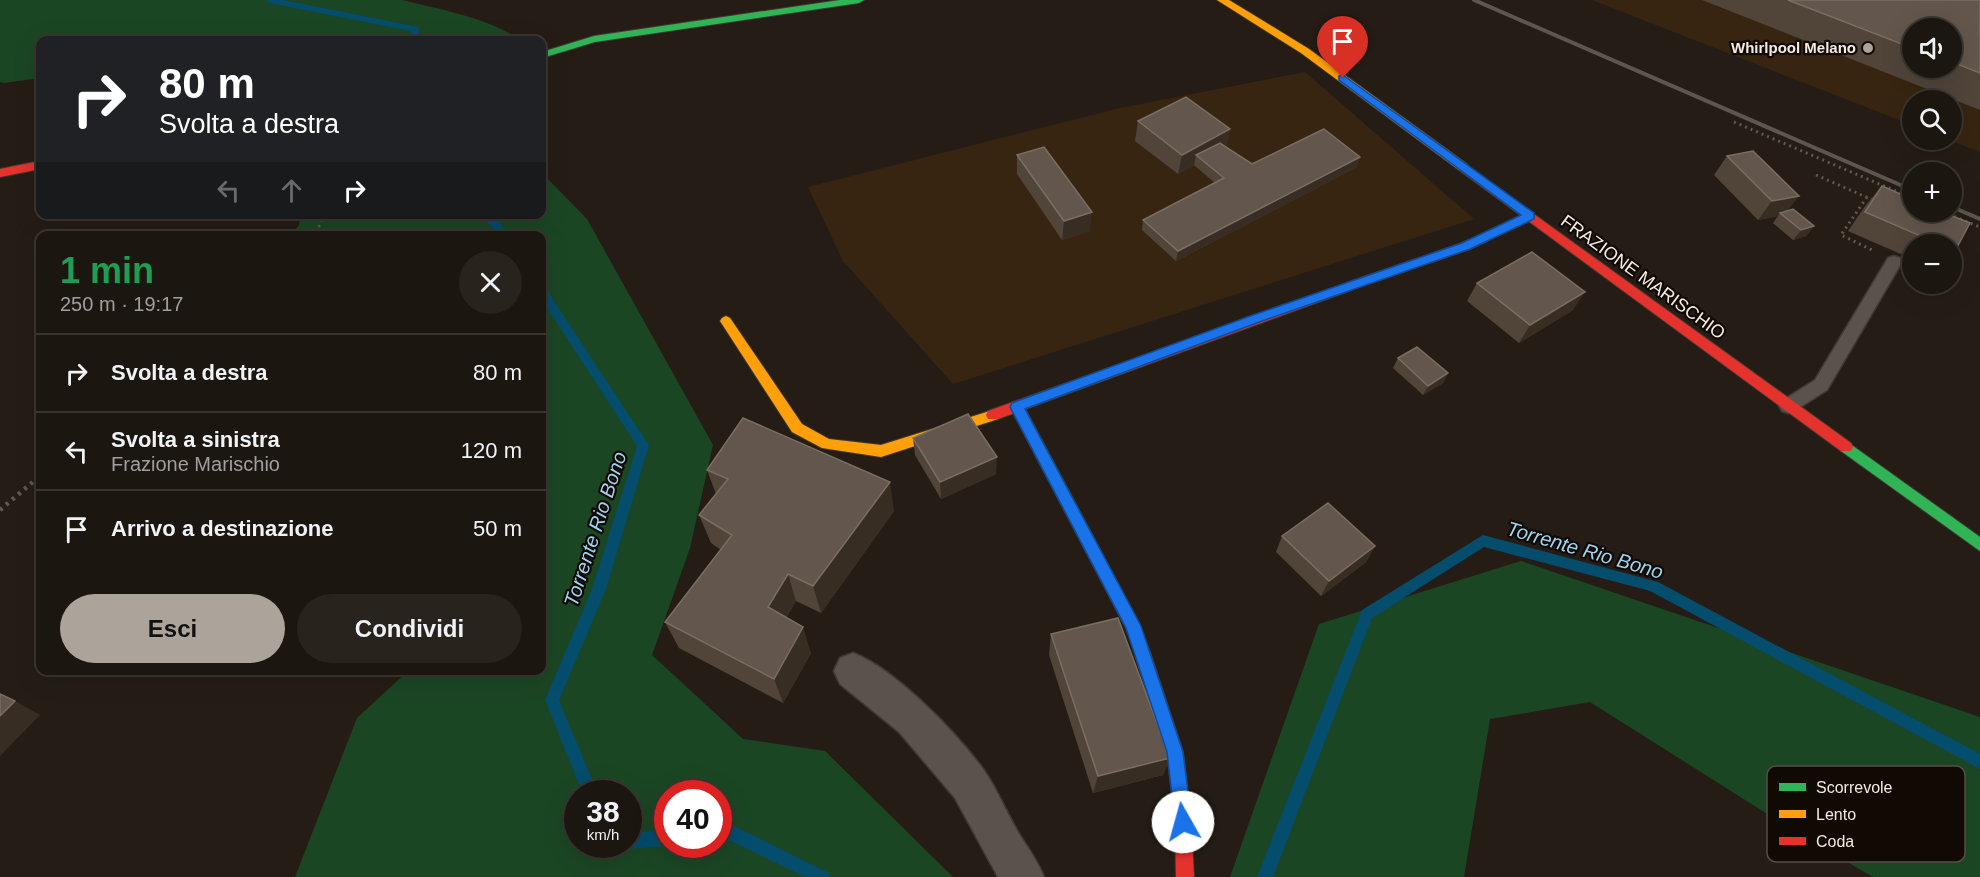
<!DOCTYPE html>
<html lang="it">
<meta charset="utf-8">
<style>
body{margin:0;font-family:Helvetica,sans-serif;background:#29231e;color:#f1f3f6;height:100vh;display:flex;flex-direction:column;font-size:22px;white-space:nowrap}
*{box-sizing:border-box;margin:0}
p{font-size:20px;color:#a09f9f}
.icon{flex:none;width:33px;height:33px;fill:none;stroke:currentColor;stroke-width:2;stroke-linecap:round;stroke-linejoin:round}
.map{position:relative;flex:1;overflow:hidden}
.panel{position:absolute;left:36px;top:231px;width:510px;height:444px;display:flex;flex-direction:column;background:#1c1610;border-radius:12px;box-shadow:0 6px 24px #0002,0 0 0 2px #3a3530}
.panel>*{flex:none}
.banner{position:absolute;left:36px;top:36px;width:510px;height:183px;border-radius:12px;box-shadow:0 6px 24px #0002,0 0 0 2px #3a3530;background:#202124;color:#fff;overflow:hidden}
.controls{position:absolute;left:1902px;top:18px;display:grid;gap:12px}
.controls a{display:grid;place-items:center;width:60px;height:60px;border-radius:50%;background:#1c1610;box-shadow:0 6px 24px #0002,0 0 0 2px #3a3530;font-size:30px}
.speed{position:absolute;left:564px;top:780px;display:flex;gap:12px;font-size:30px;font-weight:700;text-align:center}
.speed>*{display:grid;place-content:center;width:78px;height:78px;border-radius:50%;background:#1c1610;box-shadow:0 6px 24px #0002,0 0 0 2px #3a3530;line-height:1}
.speed small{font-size:15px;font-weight:400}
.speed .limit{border:9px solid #d22;background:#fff;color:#111}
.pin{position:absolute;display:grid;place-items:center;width:51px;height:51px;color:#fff;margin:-62px -26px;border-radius:50% 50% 50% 0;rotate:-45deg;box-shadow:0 0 6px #0007}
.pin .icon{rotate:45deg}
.me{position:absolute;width:66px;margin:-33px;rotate:353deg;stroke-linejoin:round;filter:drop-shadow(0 0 4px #0008)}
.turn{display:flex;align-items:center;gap:21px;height:126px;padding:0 24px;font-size:27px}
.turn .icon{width:78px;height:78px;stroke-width:2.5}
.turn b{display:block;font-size:42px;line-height:51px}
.lanes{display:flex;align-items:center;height:57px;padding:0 24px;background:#0003;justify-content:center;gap:30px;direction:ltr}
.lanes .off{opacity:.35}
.round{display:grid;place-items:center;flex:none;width:63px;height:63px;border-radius:32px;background:#29231e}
.headline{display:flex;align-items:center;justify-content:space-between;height:102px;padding:0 24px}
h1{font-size:36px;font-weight:600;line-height:45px;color:#1e9e55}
.button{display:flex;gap:12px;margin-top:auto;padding:12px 24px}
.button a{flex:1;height:69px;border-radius:36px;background:#aca39a;color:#111;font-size:24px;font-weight:600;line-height:69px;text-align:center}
.button a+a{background:#29231e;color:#f1f3f6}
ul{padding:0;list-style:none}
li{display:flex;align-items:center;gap:18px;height:78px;padding:0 24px;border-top:2px solid #3a3530}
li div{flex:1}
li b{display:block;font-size:22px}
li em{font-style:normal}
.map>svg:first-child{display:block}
.built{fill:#372511;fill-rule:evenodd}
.green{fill:#1b4624;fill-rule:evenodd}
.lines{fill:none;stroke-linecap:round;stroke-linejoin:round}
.stream{fill:#044d6c;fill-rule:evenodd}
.lane-casing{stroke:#403933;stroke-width:3}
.street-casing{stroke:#403933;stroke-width:3}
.fast-casing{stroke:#403933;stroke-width:2}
.slow-casing{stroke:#403933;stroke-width:2}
.jam-casing{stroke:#403933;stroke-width:2}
.path-far1{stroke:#5e5851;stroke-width:3;stroke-dasharray:2 4;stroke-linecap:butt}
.path{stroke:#5e5851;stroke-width:4.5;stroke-dasharray:3 5;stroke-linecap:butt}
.lane{fill:#5a534c;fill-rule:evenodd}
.street{fill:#5a534c;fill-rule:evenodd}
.fast{fill:#30b455;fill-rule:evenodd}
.slow{fill:#ff9f0a;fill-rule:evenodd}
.jam{fill:#e5322d;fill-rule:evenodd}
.rail{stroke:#5c5550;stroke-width:4}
.wall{fill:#51453a;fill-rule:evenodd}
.shaded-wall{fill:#382d23}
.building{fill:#63564c;stroke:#7a6e63;stroke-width:1.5}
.route{fill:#1a73e8;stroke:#114b97;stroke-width:1.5}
.poi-dot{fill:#aca39a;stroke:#100904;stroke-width:2}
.labels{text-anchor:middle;stroke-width:4.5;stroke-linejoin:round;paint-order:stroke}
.far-poi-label{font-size:15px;font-weight:bold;fill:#f5ebe1;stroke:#100904;text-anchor:end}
.street-label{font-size:18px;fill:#f5ebe1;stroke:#100904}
.water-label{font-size:20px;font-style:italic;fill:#9ed3f4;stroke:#100904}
.key{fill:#100904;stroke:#554d46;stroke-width:1.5}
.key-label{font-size:16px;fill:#f5ebe1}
</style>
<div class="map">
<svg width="1980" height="877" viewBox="0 0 1980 877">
<rect width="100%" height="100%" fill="#251d15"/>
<g class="built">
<path d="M1592,0H1980V152L1949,140H1952V100H1912V125ZM1912,28H1952V68H1912Z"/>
<path d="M1305,72L1474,219L953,384L843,261L808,187L1120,108Z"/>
</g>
<g class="green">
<path d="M0,0H402C434,8 494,19 519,40H40V78L4,83L0,82Z"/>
<path d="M542,173L587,219L713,445L690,548L652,655L743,739L825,751L953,877H295L357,718L408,671L542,670V236L291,235L299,225L301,215L542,214ZM578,794H628V844H578ZM668,794H718V844H668Z"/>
<path d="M1521,561L1980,717V877H1873L1791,829L1590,702L1490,719L1464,877H1230L1319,624Z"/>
</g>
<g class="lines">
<g class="stream">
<path d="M266,0H283L418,27L420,40H412L411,31L270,3Z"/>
<path d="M482,214H493L509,236H498Z"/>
<path d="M542,288L546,289L649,445L606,589L559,700L598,794H583L545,700L592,589L637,446L542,300Z"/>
<path d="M1483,535L1658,582L1980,754V769L1650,591L1484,547L1372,618L1273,877H1257L1362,610Z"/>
<path d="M732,825L827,872L830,877H805L731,841L718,842V826Z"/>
<path d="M668,830V844H671L668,846L628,849L622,844H628V833Z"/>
</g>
<defs>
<path id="lane" d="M1894,256L1900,258L1902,262L1827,390L1794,411L1788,413L1782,411L1779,406L1782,401L1815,380L1888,258Z"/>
<path id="street" d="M853,653C895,669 956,732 983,769C998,790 1007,815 1021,837C1030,851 1038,862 1044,877H998L955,798L899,732L840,684L834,671L840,658Z"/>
<g id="fast">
<path d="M840,0H864L859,3L595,42L542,58V52L594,36Z"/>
<path d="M1530,212L1534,213V219L1470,249L1350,290L1344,286L1346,283L1462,243Z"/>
<path d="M1846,441L1980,537V551L1841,451L1839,447L1841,443Z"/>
</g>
<g id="slow">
<path d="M1217,0H1229L1309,49L1467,164V170H1459L1301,53Z"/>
<path d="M726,316L730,318L802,424L829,439L881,445L993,410L998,411L1000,415L998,419L881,457L822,448L792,432L722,324L720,321L722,318Z"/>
<path d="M1017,402L1022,403L1138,621L1151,655L1148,660L1143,662L1138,660L1126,628L1010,407L1012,403Z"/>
</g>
<g id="jam">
<path d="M40,161V169L0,177V169Z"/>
<path d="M1463,163L1851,443L1853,447L1851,451H1841L1459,170L1457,167Z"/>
<path d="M1350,282L1356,286L1354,289L998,419H988L986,415L988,411Z"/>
<path d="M1143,648L1148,650L1151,655L1183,752L1191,822L1194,877H1176L1175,822L1167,752L1135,655L1138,650Z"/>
</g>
</defs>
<use href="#lane" class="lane-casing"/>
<use href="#street" class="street-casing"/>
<use href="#fast" class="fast-casing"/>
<use href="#slow" class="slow-casing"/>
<use href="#jam" class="jam-casing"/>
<g class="path-far1">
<path d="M1734,122L1912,198"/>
<path d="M1816,175L1873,200"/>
<path d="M1867,197L1841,235L1872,250"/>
<path d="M1943,212L1980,227"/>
<path d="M311,236L320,225L323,214"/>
</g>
<path class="path" d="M0,510L40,476"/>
<use href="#lane" class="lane"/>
<use href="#street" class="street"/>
<use href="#fast" class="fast"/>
<use href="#slow" class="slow"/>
<use href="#jam" class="jam"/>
<g class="rail">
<path d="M1474,0L1912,190"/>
<path d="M1952,207L1980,219"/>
</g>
</g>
<g class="wall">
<path d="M1702,0H1980V110ZM1912,28H1952V68H1912Z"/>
<path d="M1138,121L1230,129L1226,147L1252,164L1357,167L1176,261L1142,230L1143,220L1215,183L1194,165L1178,174L1135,141Z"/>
<path d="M1017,155L1090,231L1062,240L1017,174Z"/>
<path d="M1727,156L1787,211L1814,226L1806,236L1793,240L1773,223L1778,216L1758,220L1714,175Z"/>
<path d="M1882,186L1912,199V212H1942L1970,223L1955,251L1952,255V244H1912V259L1848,231L1866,205Z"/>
<path d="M1477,283L1573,310L1519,343L1467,301Z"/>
<path d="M1398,358L1448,373L1443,383L1423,395L1393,368Z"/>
<path d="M913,438L996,474L941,499L915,455Z"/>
<path d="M707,470L894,511L821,613L796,601L786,618L811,653L783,703L679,648L665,622L721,550L711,543L699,515L716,494Z"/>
<path d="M1282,536L1375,546L1366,562L1321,596L1276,552Z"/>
<path d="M1051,634L1170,758L1163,775L1093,793L1049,655Z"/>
</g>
<g class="shaded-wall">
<path d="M1230,129L1226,148L1196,155L1194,165L1178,174L1182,155Z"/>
<path d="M1360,157L1357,167L1176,261L1178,251Z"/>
<path d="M1799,196L1784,215L1780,213L1778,216L1758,220L1772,201Z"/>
<path d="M1092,212L1090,231L1062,240L1064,221Z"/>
<path d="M1814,226L1806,236L1793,240L1801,230Z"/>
<path d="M1585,292L1573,310L1519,343L1530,325Z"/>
<path d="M1448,373L1443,383L1423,395L1428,386Z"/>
<path d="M997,457L996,474L941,499L940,482Z"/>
<path d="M890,482L894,511L821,613L813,586Z"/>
<path d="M1375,546L1366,562L1321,596L1329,581Z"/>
<path d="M788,574L796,601L777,633L768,607Z"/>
<path d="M803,627L811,653L783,703L774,679Z"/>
<path d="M15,701L40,715L0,756V716Z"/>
<path d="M1170,758L1163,775L1093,793L1098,776Z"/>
</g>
<g class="building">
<path d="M1788,0H1980V73L1952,62V28H1912V48Z"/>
<path d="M1186,97L1230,129L1182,155L1138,121Z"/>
<path d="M1324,129L1360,157L1178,251L1143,220L1224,178L1196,155L1220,143L1252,164Z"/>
<path d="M1044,147L1092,212L1064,221L1017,155Z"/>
<path d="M1753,151L1799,196L1772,201L1727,156Z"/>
<path d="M1882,186L1912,199V212H1942L1970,223L1955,251L1952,250V244H1939L1865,212Z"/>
<path d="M1793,209L1814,226L1801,230L1780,213Z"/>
<path d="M1532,252L1585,292L1530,325L1477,283Z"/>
<path d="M1417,347L1448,373L1428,386L1398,358Z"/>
<path d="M968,414L997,457L940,482L913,438Z"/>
<path d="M743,418L890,482L813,586L788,574L768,607L803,627L774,679L665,622L732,535L699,515L728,479L707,470Z"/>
<path d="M1328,503L1375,546L1329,581L1282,536Z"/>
<path d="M1118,618L1170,758L1098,776L1051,634Z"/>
<path d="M0,694L15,701L0,716Z"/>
</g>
<path class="route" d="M1343,75L1534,213V219L1470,249L1262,321L1025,409L1141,626L1183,752L1192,822L1189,828L1183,831L1177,828L1175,822L1167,752L1126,628L1010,407L1012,403L1253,315L1462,243L1521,215L1339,80V76Z"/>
<circle class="poi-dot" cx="1868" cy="48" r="6"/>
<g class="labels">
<g class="far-poi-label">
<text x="1856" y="53">Whirlpool Melano</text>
</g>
<g class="street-label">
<text transform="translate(1643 277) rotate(36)" y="6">FRAZIONE MARISCHIO</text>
</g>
<g class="water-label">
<text transform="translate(595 529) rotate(-72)" y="7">Torrente Rio Bono</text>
<text transform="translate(1585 550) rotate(16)" y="7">Torrente Rio Bono</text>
</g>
</g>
<rect x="1767" y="766" width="198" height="96" rx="9" class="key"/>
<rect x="1779" y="783" width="27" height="8" fill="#30b455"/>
<rect x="1779" y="810" width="27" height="8" fill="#ff9f0a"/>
<rect x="1779" y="837" width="27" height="8" fill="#e5322d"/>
<g class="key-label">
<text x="1816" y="793">Scorrevole</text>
<text x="1816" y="820">Lento</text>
<text x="1816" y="847">Coda</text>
</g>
</svg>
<div class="controls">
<a><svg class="icon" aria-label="sound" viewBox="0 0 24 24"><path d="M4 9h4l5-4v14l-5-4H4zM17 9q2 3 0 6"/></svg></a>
<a><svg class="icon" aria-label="search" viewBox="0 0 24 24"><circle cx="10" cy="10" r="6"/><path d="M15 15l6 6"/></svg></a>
<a>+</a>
<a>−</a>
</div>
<div class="speed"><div>38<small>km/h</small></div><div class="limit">40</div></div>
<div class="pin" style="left:1343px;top:78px;background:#d93025"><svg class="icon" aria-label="arrive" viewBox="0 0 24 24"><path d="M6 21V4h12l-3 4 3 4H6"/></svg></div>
<svg class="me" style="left:1183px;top:822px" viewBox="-20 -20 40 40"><circle r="19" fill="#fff"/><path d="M0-13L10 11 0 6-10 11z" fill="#1a73e8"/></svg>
<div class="banner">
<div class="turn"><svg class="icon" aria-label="right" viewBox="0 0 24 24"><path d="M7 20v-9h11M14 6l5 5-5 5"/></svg><div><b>80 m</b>Svolta a destra</div></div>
<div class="lanes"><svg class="icon off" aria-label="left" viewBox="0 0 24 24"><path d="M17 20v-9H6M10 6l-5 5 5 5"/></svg><svg class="icon off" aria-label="ahead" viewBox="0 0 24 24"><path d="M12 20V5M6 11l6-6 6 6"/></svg><svg class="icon" aria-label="right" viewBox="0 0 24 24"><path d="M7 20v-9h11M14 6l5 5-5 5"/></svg></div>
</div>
<section class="panel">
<div class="headline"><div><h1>1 min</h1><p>250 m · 19:17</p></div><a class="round"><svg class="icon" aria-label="close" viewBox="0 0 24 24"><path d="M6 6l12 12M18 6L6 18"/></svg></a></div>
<ul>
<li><svg class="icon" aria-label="right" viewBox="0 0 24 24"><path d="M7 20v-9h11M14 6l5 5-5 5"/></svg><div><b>Svolta a destra</b></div><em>80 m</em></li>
<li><svg class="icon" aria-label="left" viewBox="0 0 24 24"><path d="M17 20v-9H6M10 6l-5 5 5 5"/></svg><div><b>Svolta a sinistra</b><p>Frazione Marischio</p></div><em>120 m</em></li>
<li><svg class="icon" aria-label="arrive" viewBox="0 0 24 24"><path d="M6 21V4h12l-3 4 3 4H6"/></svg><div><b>Arrivo a destinazione</b></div><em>50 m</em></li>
</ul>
<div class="button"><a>Esci</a><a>Condividi</a></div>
</section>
</div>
